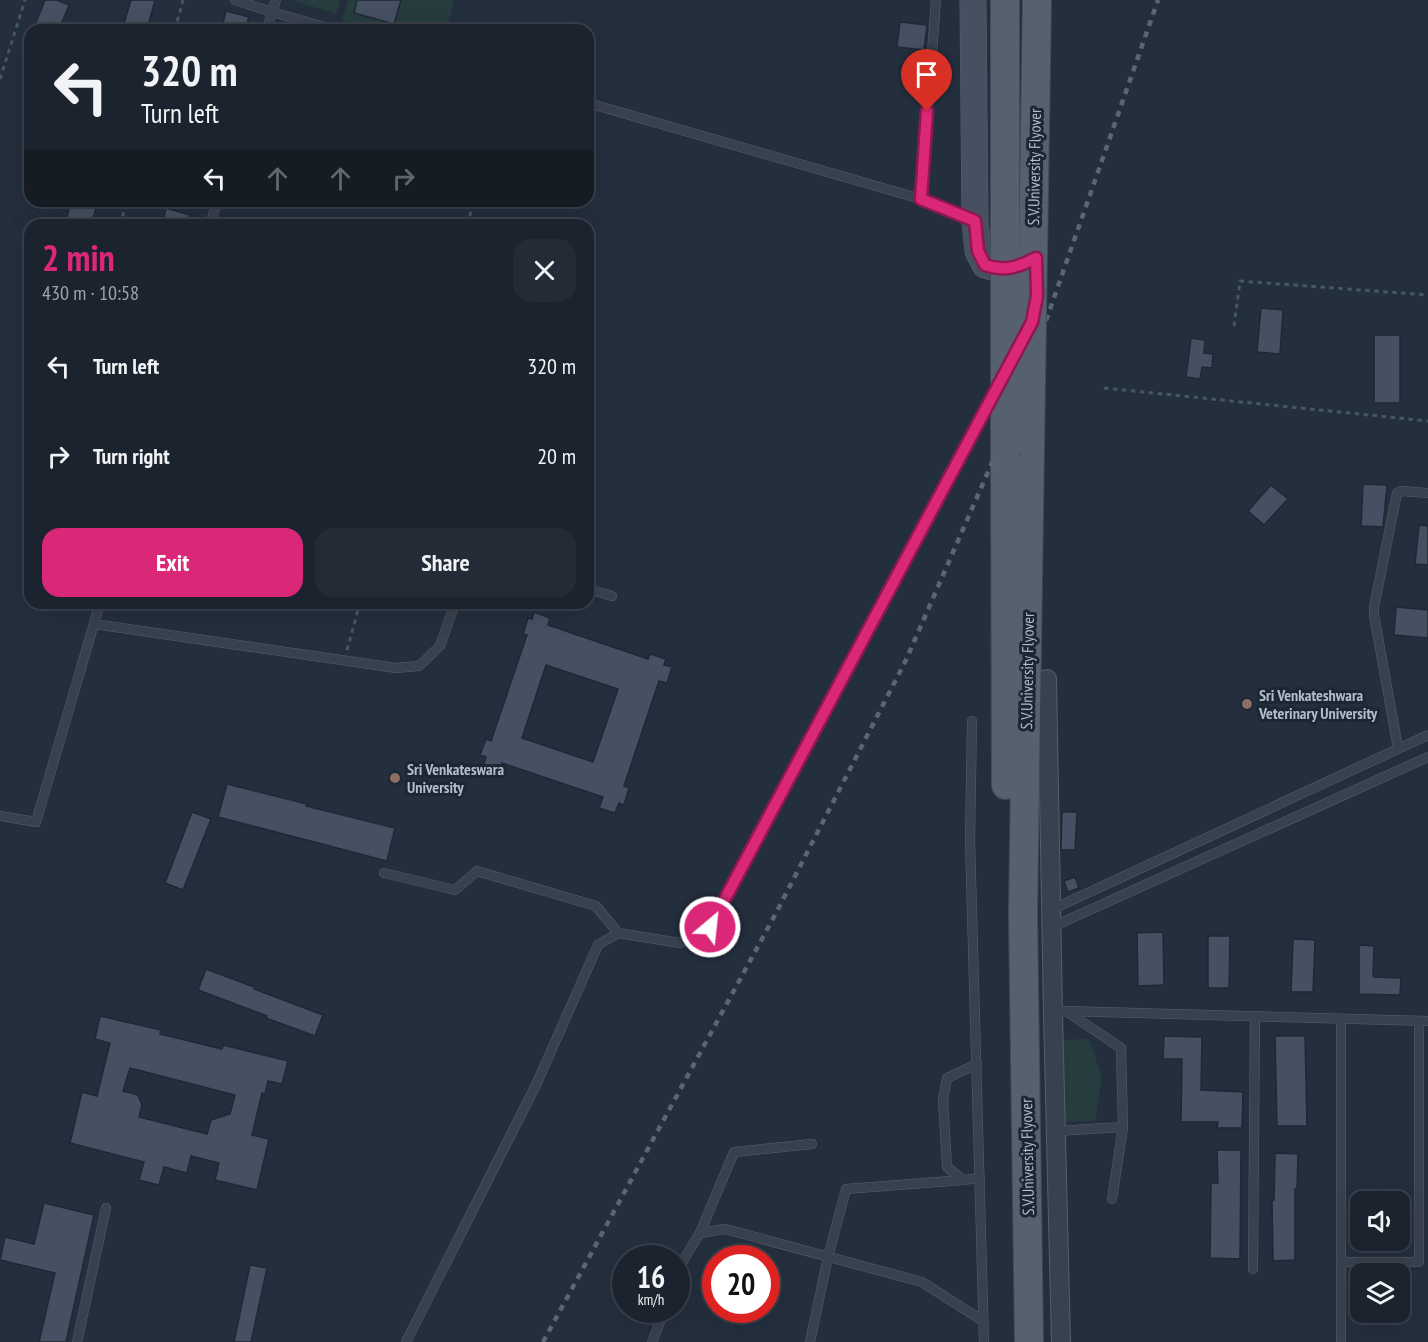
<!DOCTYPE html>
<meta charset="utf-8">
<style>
body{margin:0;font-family:"PT Sans Narrow",sans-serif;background:#242b36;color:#f1f3f6;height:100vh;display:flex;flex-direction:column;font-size:22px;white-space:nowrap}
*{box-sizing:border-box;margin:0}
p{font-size:20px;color:#a0a4aa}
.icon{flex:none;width:33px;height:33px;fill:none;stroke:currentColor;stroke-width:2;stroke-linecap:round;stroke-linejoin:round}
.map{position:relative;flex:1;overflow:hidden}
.panel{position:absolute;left:24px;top:219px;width:570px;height:390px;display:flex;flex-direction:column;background:#1b232e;border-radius:18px;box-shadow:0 6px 24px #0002,0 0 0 2px #39404a}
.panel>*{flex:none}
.guide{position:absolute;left:24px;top:24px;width:570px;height:183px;border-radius:18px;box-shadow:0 6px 24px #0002,0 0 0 2px #39404a;background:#1b232e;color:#f1f3f6;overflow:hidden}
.buttons{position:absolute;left:1350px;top:1191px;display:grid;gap:12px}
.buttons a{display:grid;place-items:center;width:60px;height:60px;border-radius:12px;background:#1b232e;box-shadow:0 6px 24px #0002,0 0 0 2px #39404a;font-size:30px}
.speed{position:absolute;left:612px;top:1245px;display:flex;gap:12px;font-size:30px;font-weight:700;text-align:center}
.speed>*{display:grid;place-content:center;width:78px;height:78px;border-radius:50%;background:#1b232e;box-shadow:0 6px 24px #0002,0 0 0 2px #39404a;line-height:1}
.speed small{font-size:15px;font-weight:400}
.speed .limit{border:9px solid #d22;background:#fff;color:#111}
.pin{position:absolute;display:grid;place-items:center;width:51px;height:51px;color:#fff;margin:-62px -26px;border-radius:50% 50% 50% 0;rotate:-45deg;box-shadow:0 0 6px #0007}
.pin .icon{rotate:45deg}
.me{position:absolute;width:66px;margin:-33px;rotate:28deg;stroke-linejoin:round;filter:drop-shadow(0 0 4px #0008)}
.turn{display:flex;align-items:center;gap:21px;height:126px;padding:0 18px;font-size:27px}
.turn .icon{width:78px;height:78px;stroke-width:2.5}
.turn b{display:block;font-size:42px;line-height:51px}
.lanes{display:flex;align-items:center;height:57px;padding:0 18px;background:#0003;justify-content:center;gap:30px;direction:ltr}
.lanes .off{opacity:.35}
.round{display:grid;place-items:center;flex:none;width:63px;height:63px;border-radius:18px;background:#242b36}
.overview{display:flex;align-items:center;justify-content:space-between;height:102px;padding:0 18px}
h1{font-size:36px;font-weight:800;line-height:45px;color:#db2777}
.cta{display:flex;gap:12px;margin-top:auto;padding:12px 18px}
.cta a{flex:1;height:69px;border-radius:18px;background:#db2777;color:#fff;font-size:24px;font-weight:800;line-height:69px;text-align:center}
.cta a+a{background:#242b36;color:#f1f3f6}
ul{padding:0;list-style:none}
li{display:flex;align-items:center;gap:18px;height:90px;padding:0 18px}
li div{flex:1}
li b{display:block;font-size:22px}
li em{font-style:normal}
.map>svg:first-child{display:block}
.green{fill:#263c3f}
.building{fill:#455162;stroke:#1f2835;stroke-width:1.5;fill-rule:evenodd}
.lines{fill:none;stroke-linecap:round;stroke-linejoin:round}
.lane-casing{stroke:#565f6c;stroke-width:10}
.street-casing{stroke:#565f6c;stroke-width:20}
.secondary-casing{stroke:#565f6c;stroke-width:27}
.primary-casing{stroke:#414a57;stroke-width:30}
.path{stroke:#44595c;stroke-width:3;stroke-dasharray:4.5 4.5;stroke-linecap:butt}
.lane{stroke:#38414e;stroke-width:9}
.street{stroke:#38414e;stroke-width:18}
.secondary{stroke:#465061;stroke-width:26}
.primary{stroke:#56606e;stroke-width:28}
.rail{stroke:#5a6575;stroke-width:4.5;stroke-dasharray:6 6;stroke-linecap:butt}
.primary-bridge-casing{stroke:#414a57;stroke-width:30;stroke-linecap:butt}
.primary-bridge{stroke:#56606e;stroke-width:28}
.route-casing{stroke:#8e194d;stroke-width:15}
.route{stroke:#db2777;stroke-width:10}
.education-dot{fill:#8d6e63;stroke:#1d2633;stroke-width:2}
.labels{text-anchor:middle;stroke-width:6;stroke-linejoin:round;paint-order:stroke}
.street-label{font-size:16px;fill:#b4bcc9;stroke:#1d2633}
.poi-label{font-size:16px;font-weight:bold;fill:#b4bcc9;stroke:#1d2633;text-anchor:start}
</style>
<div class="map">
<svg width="1428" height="1342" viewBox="0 0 1428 1342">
<rect width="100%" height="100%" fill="#242f3e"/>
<g class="green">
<path d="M292,0H340L336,14Z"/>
<path d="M348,0H454L446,30H377L342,20Z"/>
<path d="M1089,1039L1102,1077L1095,1121L1058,1122L1056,1040Z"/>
</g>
<g class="building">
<path d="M45,0H57L69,5L59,30H48L35,25Z"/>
<path d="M131,0H155L147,30H122Z"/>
<path d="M357,0H401L394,24L354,13Z"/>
<path d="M226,11L249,17L245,30H221Z"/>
<path d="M900,22L927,25L924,50L897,47Z"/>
<path d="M71,201H98L91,225H65Z"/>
<path d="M166,208L190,215L187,225H162Z"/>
<path d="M1261,308L1283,310L1280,354L1257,352Z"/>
<rect x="1374" y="335" width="26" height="68"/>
<path d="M1191,338L1205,340L1204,353L1213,354L1212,368L1202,367L1200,379L1186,377Z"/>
<path d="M1363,484L1387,485L1383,527L1361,526Z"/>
<path d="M1271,485L1288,499L1264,525L1248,511Z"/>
<path d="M1419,525L1428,526V565L1415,564Z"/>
<path d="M1396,607L1428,610V638L1394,635Z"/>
<path d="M534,612L550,618L548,625L648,659L650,654L666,659L664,665L672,667L667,683L659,681L624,786L629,788L624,805L619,803L615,813L599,808L603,797L502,763L499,772L483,767L486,757L480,755L486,739L491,741L527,635L523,634L528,618L532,619ZM546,665L618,689L593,762L522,738Z"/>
<path d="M227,784L307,804L306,806L395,828L387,861L218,817Z"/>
<path d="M192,812L211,819L183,890L165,883Z"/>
<path d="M1062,812H1077L1075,850H1061Z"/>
<path d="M1075,877L1079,888L1068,892L1064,881Z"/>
<path d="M1163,932L1164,985L1138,986L1137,933Z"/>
<path d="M1208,936H1230L1229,988H1208Z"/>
<path d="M1293,939L1315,940L1313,992H1291Z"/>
<path d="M1359,945L1374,946L1373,976L1374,977L1401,978L1400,995L1359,994Z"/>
<path d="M206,969L254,987V989L323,1015L315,1036L266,1018L267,1016L198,990Z"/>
<path d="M100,1016L161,1030L160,1034L222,1049L223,1045L288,1061L282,1084L268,1081L265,1094L262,1093L252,1135L269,1139L257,1190L215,1180L219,1163L191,1156L187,1173L164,1167L159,1185L139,1180L144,1162L70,1143L82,1092L97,1096L110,1043L95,1039ZM130,1068L235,1095L230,1114L211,1120L207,1134L139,1117L142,1105L138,1095L123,1091Z"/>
<path d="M1164,1036L1202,1037L1201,1090L1243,1092L1242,1128H1217L1218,1122H1181L1182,1059H1163Z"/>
<path d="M1275,1036H1305L1307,1126H1277Z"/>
<path d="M1217,1150H1241L1240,1259L1210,1258L1211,1183H1218Z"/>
<path d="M1275,1153L1298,1154L1297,1189H1295V1260L1273,1261L1272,1200H1274Z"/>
<path d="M44,1203L94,1215L66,1342H39L55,1273L0,1260L5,1237L34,1244Z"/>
<path d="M250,1265L267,1268L251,1342H234Z"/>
</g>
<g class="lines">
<defs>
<g id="lane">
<path d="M235,0L272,12L276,0"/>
<path d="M267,30L272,12L335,30"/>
<path d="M588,103L921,199L973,220"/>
<path d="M921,199L936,0"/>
<path d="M210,225L217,201"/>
<path d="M588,589L612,596"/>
<path d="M94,624L396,668L419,666L440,646L455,603"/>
<path d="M972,721L970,840L984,1342"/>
<path d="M1398,748L1374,615V607L1397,493L1402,491L1428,493"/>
<path d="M0,816L36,822L100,603"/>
<path d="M384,873L455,890L477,871L596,906L618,933"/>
<path d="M1051,910L1428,735"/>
<path d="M1052,927L1428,757"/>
<path d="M1053,1014L1066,1011L1428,1021"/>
<path d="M1341,1019V1262"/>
<path d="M977,1064L947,1078L943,1100L947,1167L963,1180L980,1178"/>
<path d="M1056,1131L1123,1127L1121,1048L1066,1011"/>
<path d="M1112,1199L1123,1127"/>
<path d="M700,1233L734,1152L812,1144"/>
<path d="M1253,1269L1255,1016"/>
<path d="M676,1279L684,1259L700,1233L725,1229L922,1282L983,1321"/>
<path d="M77,1342L106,1208"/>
<path d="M406,1342L536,1085L598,945L618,933L680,943L710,927L996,389"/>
<path d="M652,1342L665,1310"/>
<path d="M810,1342L828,1257L846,1189L963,1180"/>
<path d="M1341,1342V1262H1419V1021"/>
</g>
<path id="street" d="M1047,679L1053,1014L1061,1342"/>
<path id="secondary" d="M973,0L975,221L978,251L985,265C998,269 1011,270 1023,264"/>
<g id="primary">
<path d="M1005,457L1006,785"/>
<path d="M1029,1342L1023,914L1030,445"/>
</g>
</defs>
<use href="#lane" class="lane-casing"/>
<use href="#street" class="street-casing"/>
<use href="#secondary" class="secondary-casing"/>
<use href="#primary" class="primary-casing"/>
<g class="path">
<path d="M175,30L183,0"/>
<path d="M0,79L25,0"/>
<path d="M120,225L127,201"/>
<path d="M468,225L473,201"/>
<path d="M1234,326L1240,281L1428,295"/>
<path d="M1104,388L1428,421"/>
<path d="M347,650L360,603"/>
</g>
<use href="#lane" class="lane"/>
<use href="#street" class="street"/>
<use href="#secondary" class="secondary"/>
<use href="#primary" class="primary"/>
<path class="rail" d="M543,1342L775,915L906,660L995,456L1041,335L1158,0"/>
<defs>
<g id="primary-bridge">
<path d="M1005,0V457"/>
<path d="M1030,445L1037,0"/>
</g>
</defs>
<use href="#primary-bridge" class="primary-bridge-casing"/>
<use href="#primary-bridge" class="primary-bridge"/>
</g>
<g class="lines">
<defs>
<path id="route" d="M710,927L1032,322L1037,296L1036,258C1018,267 1005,272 985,265L978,251L975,221L921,199L927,111"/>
</defs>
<use href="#route" class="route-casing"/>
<use href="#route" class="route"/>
</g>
<g class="education-dot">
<circle cx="1247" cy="704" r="6"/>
<circle cx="395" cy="778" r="6"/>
</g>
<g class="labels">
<g class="street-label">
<text transform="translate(1034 167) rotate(-89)" y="6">S.V.University Flyover</text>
<text transform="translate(1027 671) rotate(-89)" y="6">S.V.University Flyover</text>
<text transform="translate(1027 1157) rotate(-91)" y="6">S.V.University Flyover</text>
</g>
<g class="poi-label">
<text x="1259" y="701">Sri Venkateshwara<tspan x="1259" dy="18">Veterinary University</tspan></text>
<text x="407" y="775">Sri Venkateswara<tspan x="407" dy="18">University</tspan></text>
</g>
</g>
</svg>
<div class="buttons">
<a><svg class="icon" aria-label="sound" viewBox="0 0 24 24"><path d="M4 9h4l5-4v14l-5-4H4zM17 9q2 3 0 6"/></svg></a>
<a><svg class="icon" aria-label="layers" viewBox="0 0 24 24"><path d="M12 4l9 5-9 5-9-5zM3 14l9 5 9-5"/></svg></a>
</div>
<div class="speed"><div>16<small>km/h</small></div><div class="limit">20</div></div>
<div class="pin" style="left:927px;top:111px;background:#d93025"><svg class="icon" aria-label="arrive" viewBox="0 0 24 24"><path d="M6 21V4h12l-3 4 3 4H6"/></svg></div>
<svg class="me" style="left:710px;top:927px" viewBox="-20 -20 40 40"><circle r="17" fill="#db2777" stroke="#fff" stroke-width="3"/><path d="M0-11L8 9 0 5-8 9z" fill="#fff"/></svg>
<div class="guide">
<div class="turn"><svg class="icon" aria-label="left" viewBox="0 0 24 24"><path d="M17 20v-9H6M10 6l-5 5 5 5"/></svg><div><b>320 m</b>Turn left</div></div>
<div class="lanes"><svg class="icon" aria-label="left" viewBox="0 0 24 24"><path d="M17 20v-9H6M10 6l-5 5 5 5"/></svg><svg class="icon off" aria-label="ahead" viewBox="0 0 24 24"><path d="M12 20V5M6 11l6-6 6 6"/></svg><svg class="icon off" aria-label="ahead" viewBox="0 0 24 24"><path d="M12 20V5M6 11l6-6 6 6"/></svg><svg class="icon off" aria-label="right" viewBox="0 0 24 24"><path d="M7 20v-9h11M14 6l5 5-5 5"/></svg></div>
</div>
<section class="panel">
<div class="overview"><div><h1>2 min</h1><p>430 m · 10:58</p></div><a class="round"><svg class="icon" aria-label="close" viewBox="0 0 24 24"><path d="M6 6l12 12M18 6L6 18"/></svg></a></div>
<ul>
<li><svg class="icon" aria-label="left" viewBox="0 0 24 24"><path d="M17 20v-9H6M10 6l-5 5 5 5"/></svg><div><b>Turn left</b></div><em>320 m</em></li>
<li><svg class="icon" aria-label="right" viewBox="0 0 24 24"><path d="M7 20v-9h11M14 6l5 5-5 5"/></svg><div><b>Turn right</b></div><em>20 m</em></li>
</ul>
<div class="cta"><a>Exit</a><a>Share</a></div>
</section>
</div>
